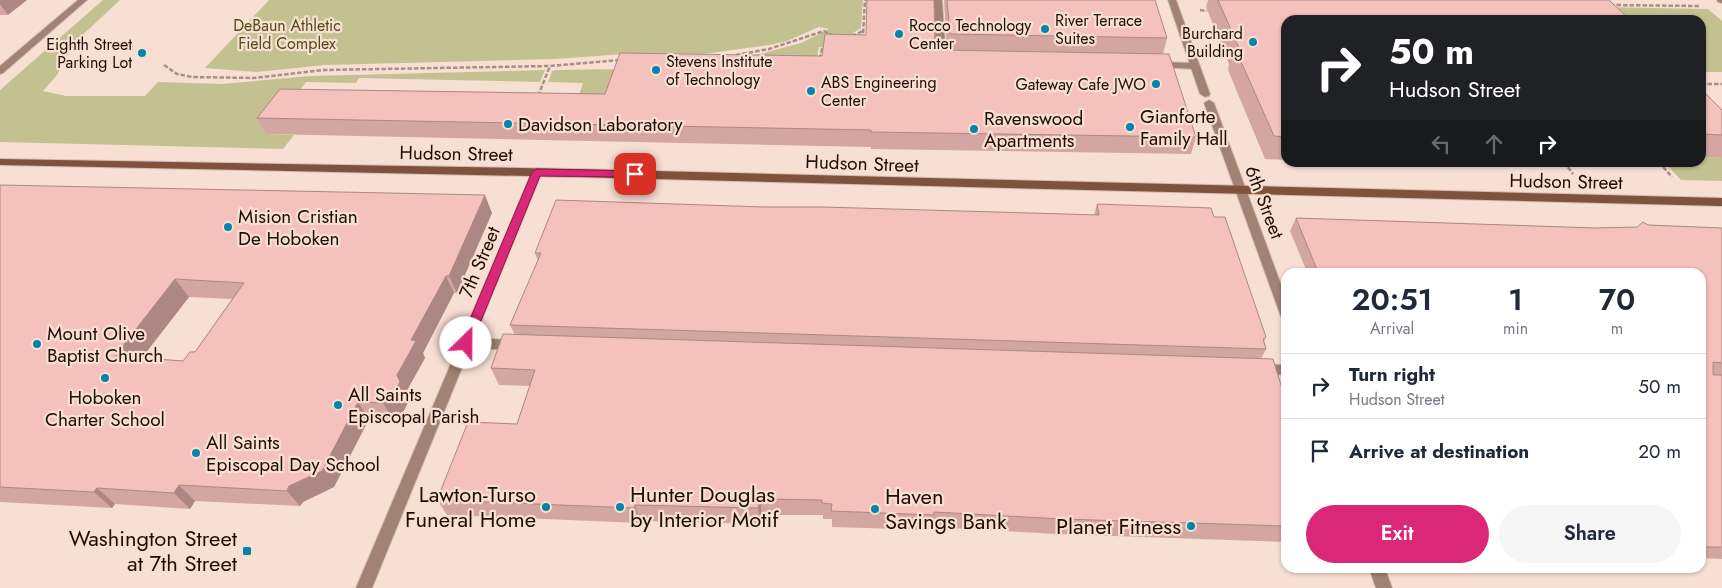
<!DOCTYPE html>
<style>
body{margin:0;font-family:Jost,sans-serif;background:#f6f6f7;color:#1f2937;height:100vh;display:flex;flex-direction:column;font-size:19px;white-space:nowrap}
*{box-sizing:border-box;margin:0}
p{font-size:16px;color:#747a83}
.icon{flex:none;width:28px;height:28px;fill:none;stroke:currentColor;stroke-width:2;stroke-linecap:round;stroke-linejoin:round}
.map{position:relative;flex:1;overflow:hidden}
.panel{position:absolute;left:1281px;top:268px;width:425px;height:305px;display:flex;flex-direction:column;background:#fff;border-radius:15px;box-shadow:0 1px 4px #0004}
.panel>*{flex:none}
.hud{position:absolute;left:1281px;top:15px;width:425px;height:152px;border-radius:15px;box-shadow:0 1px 4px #0004;background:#202124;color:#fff;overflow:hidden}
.pin{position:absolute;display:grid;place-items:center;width:42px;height:42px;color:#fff;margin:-21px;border-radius:10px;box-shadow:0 2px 8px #0006}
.me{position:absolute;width:55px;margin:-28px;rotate:23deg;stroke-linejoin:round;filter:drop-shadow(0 0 4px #0008)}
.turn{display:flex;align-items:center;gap:18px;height:105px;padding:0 25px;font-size:22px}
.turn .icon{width:65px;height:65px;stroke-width:2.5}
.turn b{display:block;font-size:35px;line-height:42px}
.lanes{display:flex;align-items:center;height:48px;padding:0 25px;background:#0003;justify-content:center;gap:25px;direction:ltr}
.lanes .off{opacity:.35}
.eta{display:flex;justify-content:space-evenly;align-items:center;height:85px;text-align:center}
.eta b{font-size:30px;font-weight:600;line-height:35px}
.cta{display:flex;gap:10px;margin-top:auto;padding:10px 25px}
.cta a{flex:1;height:58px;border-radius:30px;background:#db2777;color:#fff;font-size:20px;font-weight:600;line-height:58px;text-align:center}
.cta a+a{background:#f6f6f7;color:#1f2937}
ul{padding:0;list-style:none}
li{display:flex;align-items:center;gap:15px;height:65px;padding:0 25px;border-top:1px solid #e0e1e3}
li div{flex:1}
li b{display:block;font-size:19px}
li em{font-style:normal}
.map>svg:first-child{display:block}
.green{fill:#c4c190}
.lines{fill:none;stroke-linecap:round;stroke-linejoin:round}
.lane-casing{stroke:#d5bdb3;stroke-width:2}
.street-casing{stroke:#d5bdb3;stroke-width:2}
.secondary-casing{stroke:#d5bdb3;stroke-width:2}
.path{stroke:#a68f85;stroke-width:2.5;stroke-dasharray:4.5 2;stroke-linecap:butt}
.lane{fill:#a28274;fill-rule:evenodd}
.street{fill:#a28274;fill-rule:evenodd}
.secondary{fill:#7f523e;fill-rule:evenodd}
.wall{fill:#d3a6a2;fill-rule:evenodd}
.shaded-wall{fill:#ac8784}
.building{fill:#f5c1bc;stroke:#ac8784;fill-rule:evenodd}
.route{fill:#db2777;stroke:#8e194d}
.poi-dot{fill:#0485a8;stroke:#f8dfd4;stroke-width:2}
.labels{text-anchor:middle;stroke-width:4.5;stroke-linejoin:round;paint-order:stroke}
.far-poi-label{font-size:16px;fill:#200c04;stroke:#f8dfd4;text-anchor:start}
.far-park-label{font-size:16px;fill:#514d11;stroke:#f8dfd4}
.poi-label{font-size:19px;fill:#200c04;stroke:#f8dfd4;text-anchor:start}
.street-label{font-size:19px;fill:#200c04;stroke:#f8dfd4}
.near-poi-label{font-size:22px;fill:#200c04;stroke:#f8dfd4;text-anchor:end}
</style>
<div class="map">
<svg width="1722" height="588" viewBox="0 0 1722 588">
<rect width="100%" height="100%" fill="#f8dfd4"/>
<g class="green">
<path d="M103,0H120L75,42L57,75L43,91L66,96H145L158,82L222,84L311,76L545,70L540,82L359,78L356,83L306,82L267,134L294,135L283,149L0,142V90Z"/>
<path d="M269,0H863L861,28L853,33L856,36L835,48L819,47L816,63L753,56L801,43L829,29L819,27L787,41L769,45L703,54L638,53L555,59L325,65L257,72L205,68Z"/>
<path d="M1546,6L1708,9L1722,21V72H1704L1706,75H1701V20H1553Z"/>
<path d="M624,69L609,111L574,110L583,83L548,82L552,71L556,70Z"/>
<path d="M1701,157L1722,158V181L1681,180L1665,163L1701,162Z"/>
</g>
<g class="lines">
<defs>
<g id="lane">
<path d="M934,0H942L946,58L950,61L945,64L936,61Z"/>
<path d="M1157,62L1195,63L1200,66L1195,69L1154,67L1152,65Z"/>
<path d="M466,338L517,340L522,341L524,345L522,349L517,350L466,348L461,347L459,343L461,339Z"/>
<path d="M1259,364L1286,365V375L1254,373L1252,369L1254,365Z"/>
</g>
<g id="street">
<path d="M78,0H87L3,73L0,74V66Z"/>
<path d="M1168,0H1176L1210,94L1209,96L1205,97L1200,94Z"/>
<path d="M1717,0H1722V3L1718,2Z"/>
<path d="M1209,100L1214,103L1286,298V319L1281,317L1280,314L1204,103Z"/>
<path d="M537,168L542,172L372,588H356L532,172Z"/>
<path d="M1369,568H1385L1392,588H1376Z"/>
</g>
<path id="secondary" d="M0,159L575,169L1722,198V206L575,177L0,165Z"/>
</defs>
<use href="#lane" class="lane-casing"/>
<use href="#street" class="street-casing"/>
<use href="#secondary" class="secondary-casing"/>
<g class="path">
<path d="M1610,5L1699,6"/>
<path d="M1200,10L1207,11"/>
<path d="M852,36L863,31"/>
<path d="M859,37L863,35L865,0L870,1"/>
<path d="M736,55L769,49L824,31L833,36"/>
<path d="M820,59L822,49H826"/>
<path d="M164,65L177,74L192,77L254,78L324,70L550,66L620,60"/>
<path d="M1701,84H1722"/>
<path d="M538,96L550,66"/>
<path d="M1564,162L1573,174"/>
<path d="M1659,162L1672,177"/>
</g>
<use href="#lane" class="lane"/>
<use href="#street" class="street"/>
<use href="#secondary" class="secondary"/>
</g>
<g class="wall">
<path d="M0,0L8,15H0Z"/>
<path d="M944,0H1155L1167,38L1163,54L1196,137L1191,154L871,149V147L266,134L257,118L605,94L822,56L866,35L935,45L941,50H947Z"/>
<path d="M1208,0H1609L1286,20V160L1265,159L1228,70L1229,64L1206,7Z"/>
<path d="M1701,79L1705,83L1701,88Z"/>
<path d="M1701,89L1722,110V158L1701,157Z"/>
<path d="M0,185L492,213L457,293H454L423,353L425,358L406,392L410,399L403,412L393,419H369L334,487L303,502L300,506L195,501L190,509L115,504L112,508L0,502ZM189,297L232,299L195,352L183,361L142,358Z"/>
<path d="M1097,204L1214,217L1266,337L1264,342L1266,349L1261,359L1286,401V542L1057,534L933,527L932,530L832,527V519H823V515H762L761,524L640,521V523L447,515L437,500L517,424L530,386L499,385L491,368L515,335L510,325L538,261L535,253L764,207L1094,215Z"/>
<path d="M1296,218L1596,228L1637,227L1648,225L1722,228V559L1701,558V272H1307L1290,231Z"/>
</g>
<g class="shaded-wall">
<path d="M0,0H27L8,15L0,4Z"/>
<path d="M485,195L492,213L457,293L449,276Z"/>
<path d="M446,276L454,293L423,353L425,358L406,392L410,399L403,412L393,419L383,403L397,375L411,340Z"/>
<path d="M175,279L189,297L130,373L115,356Z"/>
<path d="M358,402L369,419L334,487L303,502L300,506L287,491L289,486Z"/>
<path d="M179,485L195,501L190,509L174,493Z"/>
<path d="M97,488L115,504L112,508L94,492Z"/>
<path d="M760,499L762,515L761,524L758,508Z"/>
<path d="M635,505L640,521V523L634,508Z"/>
</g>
<g class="building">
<path d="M867,0H934L935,45L941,50L1169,54L1196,137L871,132V130L257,118L280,89L605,94L620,53L822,56L825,34L866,35Z"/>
<path d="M947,0H1155L1167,38L950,34Z"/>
<path d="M1218,0H1609L1630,20H1286V137L1274,136L1235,48H1239Z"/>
<path d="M1701,79L1705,83H1701Z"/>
<path d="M1701,89L1722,110V135L1701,134Z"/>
<path d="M0,185L485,195L449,276H446L411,340L416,341L397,375L400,382L393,395L383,403L358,402L322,471L289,486L287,491L179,485L174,493L97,488L94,492L0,487ZM175,279L244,283L195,352H190L183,361L115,356Z"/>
<path d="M556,200L764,207H823L1099,215L1097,204L1211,208L1214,217H1225L1266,337L1263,339L1266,349L510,325L541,253H535Z"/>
<path d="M1296,218L1596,228L1637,227L1643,222L1648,225L1722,228V363L1713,362V375H1722V547H1701V272H1318Z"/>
<path d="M503,334L1273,359L1286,401V526L1062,519L934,512V515L831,511L832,504L822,503V500L760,499L758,508L635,505L634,508L437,500L468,422L517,424L535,370L491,368Z"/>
</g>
<path class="route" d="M537,169L635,171L640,174L635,177L540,176L472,343L470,347H462L460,343L532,172Z"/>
<g class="poi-dot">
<circle cx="1045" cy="29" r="5"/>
<circle cx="899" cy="34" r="5"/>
<circle cx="1253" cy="42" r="5"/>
<circle cx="142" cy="53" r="5"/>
<circle cx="656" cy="70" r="5"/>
<circle cx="1156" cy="84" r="5"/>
<circle cx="811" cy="91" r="5"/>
<circle cx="508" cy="124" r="5"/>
<circle cx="1130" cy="127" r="5"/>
<circle cx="974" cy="129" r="5"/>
<circle cx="228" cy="227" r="5"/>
<circle cx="37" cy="344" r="5"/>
<circle cx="105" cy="378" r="5"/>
<circle cx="338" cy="405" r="5"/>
<circle cx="196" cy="453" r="5"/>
<circle cx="546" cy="507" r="5"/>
<circle cx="620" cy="507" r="5"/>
<circle cx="875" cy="509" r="5"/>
<circle cx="1191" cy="526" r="5"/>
<rect x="242" y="546" width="10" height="10" rx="2.5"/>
</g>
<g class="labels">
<g class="far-poi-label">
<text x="1055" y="26">River Terrace<tspan x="1055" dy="18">Suites</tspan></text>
<text x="909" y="31">Rocco Technology<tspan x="909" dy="18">Center</tspan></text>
<text x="1243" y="39" text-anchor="end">Burchard<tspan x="1243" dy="18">Building</tspan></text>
<text x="132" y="50" text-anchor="end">Eighth Street<tspan x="132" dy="18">Parking Lot</tspan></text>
<text x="666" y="67">Stevens Institute<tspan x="666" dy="18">of Technology</tspan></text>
<text x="821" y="88">ABS Engineering<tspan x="821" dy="18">Center</tspan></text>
<text x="1146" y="90" text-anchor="end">Gateway Cafe JWO</text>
</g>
<g class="far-park-label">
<text x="287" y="31">DeBaun Athletic<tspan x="287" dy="18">Field Complex</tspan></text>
</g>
<g class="poi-label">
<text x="1140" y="123">Gianforte<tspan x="1140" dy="22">Family Hall</tspan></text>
<text x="984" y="125">Ravenswood<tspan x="984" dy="22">Apartments</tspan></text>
<text x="518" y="131">Davidson Laboratory</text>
<text x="238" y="223">Mision Cristian<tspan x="238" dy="22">De Hoboken</tspan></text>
<text x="47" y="340">Mount Olive<tspan x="47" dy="22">Baptist Church</tspan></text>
<text x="348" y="401">All Saints<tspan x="348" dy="22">Episcopal Parish</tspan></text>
<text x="105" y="404" text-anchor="middle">Hoboken<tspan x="105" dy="22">Charter School</tspan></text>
<text x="206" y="449">All Saints<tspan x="206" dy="22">Episcopal Day School</tspan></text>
</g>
<g class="street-label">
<text transform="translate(456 153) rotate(1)" y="7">Hudson Street</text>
<text transform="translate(862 163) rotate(2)" y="7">Hudson Street</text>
<text transform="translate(1566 181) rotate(1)" y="7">Hudson Street</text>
<text transform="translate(1265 202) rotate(69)" y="7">6th Street</text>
<text transform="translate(479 262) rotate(-67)" y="7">7th Street</text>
</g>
<g class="near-poi-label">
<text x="536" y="502">Lawton-Turso<tspan x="536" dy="25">Funeral Home</tspan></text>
<text x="630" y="502" text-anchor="start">Hunter Douglas<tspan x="630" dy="25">by Interior Motif</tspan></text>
<text x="885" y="504" text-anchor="start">Haven<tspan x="885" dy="25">Savings Bank</tspan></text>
<text x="1181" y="534">Planet Fitness</text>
<text x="237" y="546">Washington Street<tspan x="237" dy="25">at 7th Street</tspan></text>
</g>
</g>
</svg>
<div class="pin" style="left:635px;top:174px;background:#d93025"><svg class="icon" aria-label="arrive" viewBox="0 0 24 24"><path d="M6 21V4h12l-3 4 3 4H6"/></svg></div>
<svg class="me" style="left:466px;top:343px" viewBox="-20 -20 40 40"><circle r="19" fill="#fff"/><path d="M0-13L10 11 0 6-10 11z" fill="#db2777"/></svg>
<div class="hud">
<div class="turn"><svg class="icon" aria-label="right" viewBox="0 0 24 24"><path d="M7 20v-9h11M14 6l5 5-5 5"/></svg><div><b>50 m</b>Hudson Street</div></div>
<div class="lanes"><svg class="icon off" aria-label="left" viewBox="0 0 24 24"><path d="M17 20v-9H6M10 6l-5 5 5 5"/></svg><svg class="icon off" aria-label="ahead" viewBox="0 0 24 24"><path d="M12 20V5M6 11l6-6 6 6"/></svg><svg class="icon" aria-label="right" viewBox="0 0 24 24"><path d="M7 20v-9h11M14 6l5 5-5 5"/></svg></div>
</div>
<section class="panel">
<div class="eta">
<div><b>20:51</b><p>Arrival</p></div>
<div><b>1</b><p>min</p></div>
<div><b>70</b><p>m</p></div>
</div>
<ul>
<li><svg class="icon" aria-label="right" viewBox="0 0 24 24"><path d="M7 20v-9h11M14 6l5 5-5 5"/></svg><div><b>Turn right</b><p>Hudson Street</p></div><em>50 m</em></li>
<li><svg class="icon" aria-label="arrive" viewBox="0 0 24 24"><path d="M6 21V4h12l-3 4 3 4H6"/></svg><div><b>Arrive at destination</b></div><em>20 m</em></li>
</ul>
<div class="cta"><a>Exit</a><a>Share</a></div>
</section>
</div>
